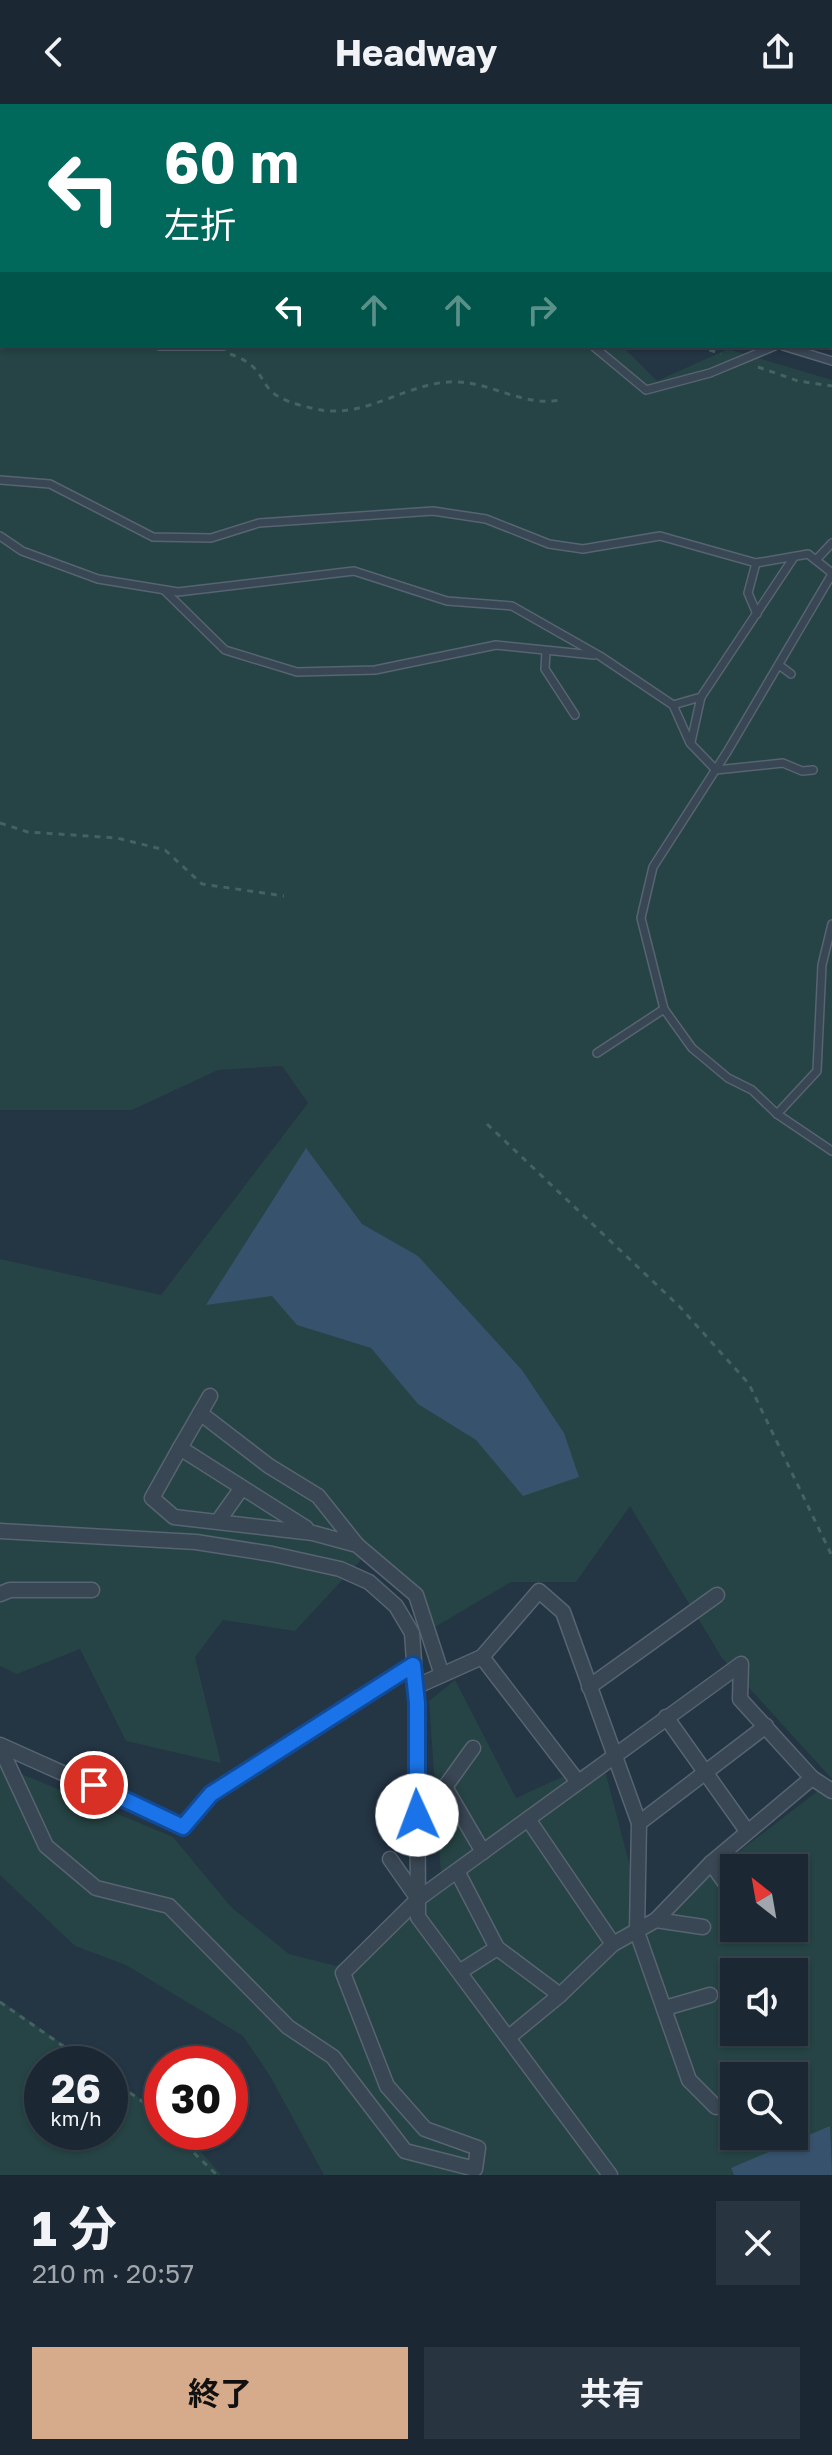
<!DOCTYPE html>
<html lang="ja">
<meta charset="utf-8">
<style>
body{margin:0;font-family:"Golos Text","Noto Sans JP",sans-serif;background:#28343f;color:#f1f3f6;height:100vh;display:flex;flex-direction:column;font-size:30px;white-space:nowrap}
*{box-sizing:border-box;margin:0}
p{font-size:26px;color:#a0a6ac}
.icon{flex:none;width:44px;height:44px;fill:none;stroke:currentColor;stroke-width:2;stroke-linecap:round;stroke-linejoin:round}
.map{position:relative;height:2071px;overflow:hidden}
.drawer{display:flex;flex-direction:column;background:#1b2833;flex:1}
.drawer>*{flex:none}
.banner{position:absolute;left:0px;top:0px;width:832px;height:244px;box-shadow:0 2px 6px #0004,0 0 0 2px #39444e;background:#00695c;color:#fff;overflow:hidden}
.needle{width:52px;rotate:329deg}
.tools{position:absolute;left:720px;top:1750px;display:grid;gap:16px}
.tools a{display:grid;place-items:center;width:88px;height:88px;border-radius:0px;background:#1b2833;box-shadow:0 2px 6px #0004,0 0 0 2px #39444e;font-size:40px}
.speed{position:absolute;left:24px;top:1942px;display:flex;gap:16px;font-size:40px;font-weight:700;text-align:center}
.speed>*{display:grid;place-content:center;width:104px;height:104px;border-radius:50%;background:#1b2833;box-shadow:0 2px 6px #0004,0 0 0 2px #39444e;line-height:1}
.speed small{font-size:20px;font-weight:400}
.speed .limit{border:12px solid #d22;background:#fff;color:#111}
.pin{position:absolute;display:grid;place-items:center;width:68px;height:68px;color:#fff;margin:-34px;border:4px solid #fff;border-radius:50%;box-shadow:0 2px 8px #0007}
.me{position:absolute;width:88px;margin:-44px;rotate:358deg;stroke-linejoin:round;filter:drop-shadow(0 0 6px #0008)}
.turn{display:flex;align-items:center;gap:28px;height:168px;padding:0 32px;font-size:36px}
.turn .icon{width:104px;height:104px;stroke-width:2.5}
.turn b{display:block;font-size:56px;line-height:68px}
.lanes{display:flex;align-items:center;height:76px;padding:0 32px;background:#0003;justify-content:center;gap:40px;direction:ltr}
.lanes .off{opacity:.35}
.round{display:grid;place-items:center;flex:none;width:84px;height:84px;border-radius:0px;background:#28343f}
.headline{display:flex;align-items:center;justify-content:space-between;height:136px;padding:0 32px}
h1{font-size:48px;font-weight:700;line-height:60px}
.cta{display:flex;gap:16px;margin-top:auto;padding:16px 32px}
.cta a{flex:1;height:92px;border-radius:0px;background:#d6ab8b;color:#111;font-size:32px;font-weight:700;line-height:92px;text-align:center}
.cta a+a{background:#28343f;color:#f1f3f6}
header{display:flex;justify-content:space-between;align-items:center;height:104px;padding:0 32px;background:#1b2833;font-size:36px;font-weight:700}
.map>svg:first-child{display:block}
.green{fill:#264445;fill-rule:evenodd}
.water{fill:#37526d}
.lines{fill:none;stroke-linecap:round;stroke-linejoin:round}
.service-casing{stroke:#576471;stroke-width:10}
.minor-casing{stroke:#576471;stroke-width:17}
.path{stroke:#456161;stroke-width:3;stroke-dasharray:6 6;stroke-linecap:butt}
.service{stroke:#394653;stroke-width:7}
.minor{stroke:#394653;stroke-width:14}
.route-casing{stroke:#114b97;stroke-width:20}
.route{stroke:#1a73e8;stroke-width:14}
</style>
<header><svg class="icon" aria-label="back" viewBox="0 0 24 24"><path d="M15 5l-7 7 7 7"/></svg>Headway<svg class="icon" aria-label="share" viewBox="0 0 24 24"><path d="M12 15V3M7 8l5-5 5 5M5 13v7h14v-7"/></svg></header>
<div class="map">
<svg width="832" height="2071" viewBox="0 0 832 2071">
<rect width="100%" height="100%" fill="#243544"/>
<g class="green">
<path d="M0,0L411,2H2V242H622L657,277L728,245L832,276V1675L722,1554L630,1402L576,1478H511L430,1526L371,1445L295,1527L223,1516L195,1553L221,1659L126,1637L80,1545L17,1570L0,1562V1155L161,1191L308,999L282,962L218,966L132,1006H0Z"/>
<path d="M455,1576L516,1694L602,1655L645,1820L832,1676V2071H324L270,1972L243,1932L126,1861L75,1842L0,1771V1661L173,1733L231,1803L289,1850L336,1862L442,1784L429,1597ZM734,1764H794V1824H734ZM734,1868H794V1928H734ZM734,1972H794V2032H734Z"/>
<path d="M0,1896L91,1960H42V2028H110V1973L162,2010V2028H184L221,2071H0Z"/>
</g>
<g class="water">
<path d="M306,1044L362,1120L418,1152L522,1266L564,1329L579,1373L523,1392L476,1336L418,1300L371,1244L297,1221L272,1192L206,1201Z"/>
<path d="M830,2022L832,2071H734L731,2064Z"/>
</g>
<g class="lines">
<defs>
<g id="service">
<path d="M54,0L55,2"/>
<path d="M87,0V2"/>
<path d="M0,145H2"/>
<path d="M159,242H224"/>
<path d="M593,242L646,286L710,269L775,242"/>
<path d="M783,242L832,257"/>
<path d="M0,376L50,380L153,433L211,434L259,419L433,407L486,415L549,440L583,445L660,432L756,459L808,450L832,469"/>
<path d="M0,432L22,447L98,475L178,488L354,467L447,497L512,502L600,552L673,601L690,639L716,666L783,659L802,667L813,666"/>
<path d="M816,456L832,439"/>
<path d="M756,459L748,489L757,510"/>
<path d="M832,470L727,648L653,763L641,814L664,905L692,944L728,974L752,986L777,1010L832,1047"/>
<path d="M165,487L225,546L297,568L375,566L496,541L594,551"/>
<path d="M546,547L545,565L575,611"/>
<path d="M779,561L791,570"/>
<path d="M673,601L701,593L794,453"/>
<path d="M691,638L701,593"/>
<path d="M597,949L664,905"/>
<path d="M777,1010L817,967L822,861L832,820"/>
</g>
<g id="minor">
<path d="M490,0L493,2"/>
<path d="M751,2L758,0"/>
<path d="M830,86L832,85"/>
<path d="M830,157L832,158"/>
<path d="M830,232L832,233"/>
<path d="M210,1292L180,1344L306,1424"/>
<path d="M200,1309L269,1362L318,1392L357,1441"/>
<path d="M180,1344L152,1394L174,1413L313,1429L357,1441L416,1491L442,1571"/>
<path d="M219,1416L241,1385"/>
<path d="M0,1427L196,1438L272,1450L340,1465L369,1478L396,1502L412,1529L417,1599L418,1813L610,2071"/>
<path d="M0,1490L10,1486H92"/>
<path d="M482,1553L578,1678"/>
<path d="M415,1583L482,1553L539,1487L563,1508L639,1719L637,1828L689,1976L716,2003"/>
<path d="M589,1583L717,1491"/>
<path d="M666,1613L747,1727"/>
<path d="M0,1641L183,1723L211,1690L413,1561"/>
<path d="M0,1643L46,1742L96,1784L169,1802L288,1923L333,1953L405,2047L475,2065L478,2044L425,2025L387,1982L343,1869L418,1795L741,1560L740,1595L812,1674L711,1759L656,1816L613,1840L560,1891L509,1933"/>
<path d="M473,1644L445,1683L483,1748"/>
<path d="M812,1674L832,1687"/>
<path d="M528,1715L613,1840"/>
<path d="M639,1719L766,1622"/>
<path d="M390,1755L418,1795"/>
<path d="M711,1759L726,1780"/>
<path d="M457,1767L497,1844L560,1891"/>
<path d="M656,1816L703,1823"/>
<path d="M461,1867L497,1844"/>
<path d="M665,1904L710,1891"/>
</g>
</defs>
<use href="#service" class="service-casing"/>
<use href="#minor" class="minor-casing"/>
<g class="path">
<path d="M188,2V0"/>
<path d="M698,242L721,250"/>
<path d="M230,250C267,263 257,280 279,293C290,299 309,304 321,306C369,314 412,275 459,278C494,280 525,303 561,296"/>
<path d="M758,263L798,277L832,282"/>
<path d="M0,719L28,728L117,734L165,746L202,780L284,792"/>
<path d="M487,1020L680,1203L749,1280L832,1452"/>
<path d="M0,1898L89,1960"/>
<path d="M110,1975L162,2011"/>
<path d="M182,2028L195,2050L217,2071"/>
</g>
<use href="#service" class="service"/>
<use href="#minor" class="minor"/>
</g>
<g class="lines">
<defs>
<path id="route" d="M94,1681L183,1723L211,1690L413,1561L417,1599V1711"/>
</defs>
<use href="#route" class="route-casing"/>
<use href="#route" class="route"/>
</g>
</svg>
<div class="tools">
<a><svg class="needle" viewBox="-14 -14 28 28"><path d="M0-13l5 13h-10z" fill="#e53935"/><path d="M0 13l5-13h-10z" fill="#a0a6ac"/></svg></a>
<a><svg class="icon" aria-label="sound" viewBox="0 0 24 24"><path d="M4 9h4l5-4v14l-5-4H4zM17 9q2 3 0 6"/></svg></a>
<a><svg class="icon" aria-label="search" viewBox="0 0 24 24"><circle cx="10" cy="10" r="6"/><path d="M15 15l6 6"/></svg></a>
</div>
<div class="speed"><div>26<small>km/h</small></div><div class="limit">30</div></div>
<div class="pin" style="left:94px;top:1681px;background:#d93025"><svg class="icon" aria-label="arrive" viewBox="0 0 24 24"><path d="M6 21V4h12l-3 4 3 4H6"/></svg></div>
<svg class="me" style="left:417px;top:1711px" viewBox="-20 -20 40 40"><circle r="19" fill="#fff"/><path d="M0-13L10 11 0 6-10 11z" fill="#1a73e8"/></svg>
<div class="banner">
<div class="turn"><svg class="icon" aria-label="left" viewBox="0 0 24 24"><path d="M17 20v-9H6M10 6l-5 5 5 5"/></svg><div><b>60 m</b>左折</div></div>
<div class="lanes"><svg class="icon" aria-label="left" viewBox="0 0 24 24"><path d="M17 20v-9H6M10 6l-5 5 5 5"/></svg><svg class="icon off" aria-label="ahead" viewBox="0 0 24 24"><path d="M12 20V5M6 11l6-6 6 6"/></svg><svg class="icon off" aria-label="ahead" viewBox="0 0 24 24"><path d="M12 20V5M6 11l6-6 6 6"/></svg><svg class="icon off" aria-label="right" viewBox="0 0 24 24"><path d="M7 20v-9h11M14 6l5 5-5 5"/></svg></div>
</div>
</div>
<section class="drawer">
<div class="headline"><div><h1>1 分</h1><p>210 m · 20:57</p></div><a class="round"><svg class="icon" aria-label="close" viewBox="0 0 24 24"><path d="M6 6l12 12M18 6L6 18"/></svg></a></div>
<div class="cta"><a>終了</a><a>共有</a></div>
</section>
